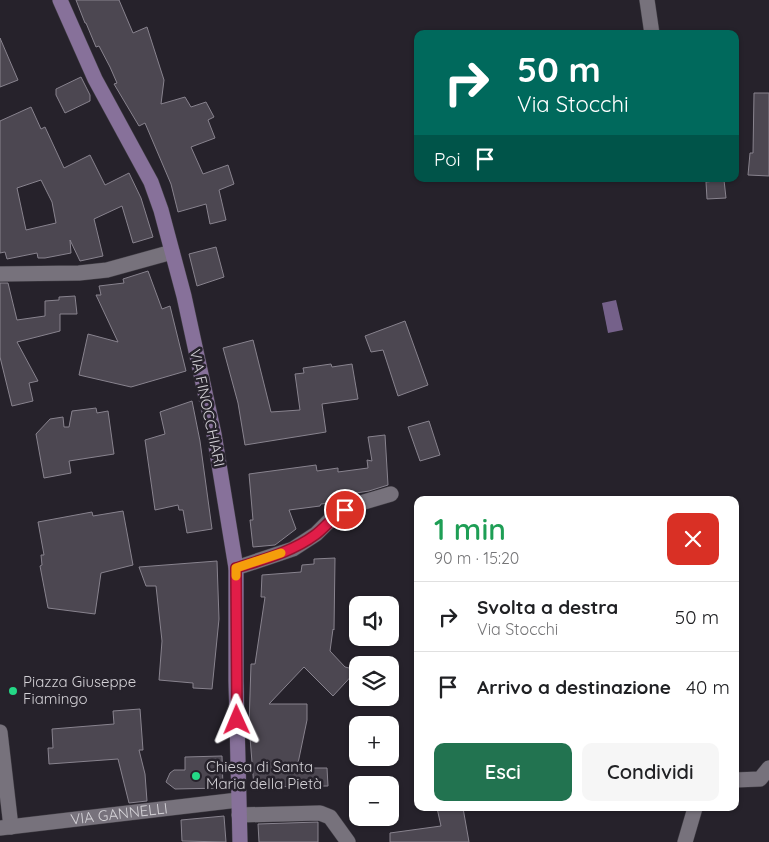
<!DOCTYPE html>
<html lang="it">
<meta charset="utf-8">
<style>
body{margin:0;font-family:Quicksand,sans-serif;background:#f6f6f6;color:#202124;height:100vh;display:flex;flex-direction:column;font-size:19px;white-space:nowrap}
*{box-sizing:border-box;margin:0}
p{font-size:16px;color:#757577}
.icon{flex:none;width:28px;height:28px;fill:none;stroke:currentColor;stroke-width:2;stroke-linecap:round;stroke-linejoin:round}
.map{position:relative;flex:1;overflow:hidden}
.side{position:absolute;left:414px;top:496px;width:325px;height:315px;display:flex;flex-direction:column;background:#fff;border-radius:10px;box-shadow:0 1px 4px #0004}
.side>*{flex:none}
.guide{position:absolute;left:414px;top:30px;width:325px;height:152px;border-radius:10px;box-shadow:0 1px 4px #0004;background:#00695c;color:#fff;overflow:hidden}
.buttons{position:absolute;left:349px;top:596px;display:grid;gap:10px}
.buttons a{display:grid;place-items:center;width:50px;height:50px;border-radius:10px;background:#fff;box-shadow:0 1px 4px #0004;font-size:25px}
.pin{position:absolute;display:grid;place-items:center;width:42px;height:42px;color:#fff;margin:-21px;border:2px solid #fff;border-radius:50%;box-shadow:0 1px 5px #0007}
.me{position:absolute;width:55px;margin:-28px;rotate:359deg;stroke-linejoin:round;filter:drop-shadow(0 0 4px #0008)}
.turn{display:flex;align-items:center;gap:18px;height:105px;padding:0 20px;font-size:22px}
.turn .icon{width:65px;height:65px;stroke-width:2.5}
.turn b{display:block;font-size:35px;line-height:42px}
.then{display:flex;align-items:center;height:48px;padding:0 20px;background:#0003;gap:10px;font-size:19px}
.round{display:grid;place-items:center;flex:none;width:52px;height:52px;border-radius:10px;background:#f6f6f6}
.overview{display:flex;align-items:center;justify-content:space-between;height:85px;padding:0 20px}
h1{font-size:30px;font-weight:600;line-height:38px;color:#1e9e55}
.primary-button{display:flex;gap:10px;margin-top:auto;padding:10px 20px}
.primary-button a{flex:1;height:58px;border-radius:10px;background:#227350;color:#fff;font-size:20px;font-weight:600;line-height:58px;text-align:center}
.primary-button a+a{background:#f6f6f6;color:#202124}
ul{padding:0;list-style:none}
li{display:flex;align-items:center;gap:15px;height:70px;padding:0 20px;border-top:1px solid #e0e0e0}
li div{flex:1}
li b{display:block;font-size:19px}
li em{font-style:normal}
.map>svg:first-child{display:block}
.water{fill:#75618a}
.building{fill:#4c4751;stroke:#88838e;fill-rule:evenodd}
.lines{fill:none;stroke-linecap:round;stroke-linejoin:round}
.street-casing{stroke:#423f46;stroke-width:16}
.secondary-casing{stroke:#423f46;stroke-width:16}
.street{stroke:#77727c;stroke-width:15}
.secondary{stroke:#87719a;stroke-width:15}
.route-casing{stroke:#92132f;stroke-width:12}
.route{stroke:#e11d48;stroke-width:9}
.slow{stroke:#f59e0b;stroke-width:9}
.poi-dot{fill:#24d886;stroke:#26222b;stroke-width:2}
.labels{text-anchor:middle;stroke-width:5;stroke-linejoin:round;paint-order:stroke}
.street-label{font-size:15px;fill:#d4d2d7;stroke:#26222b}
.poi-label{font-size:15px;fill:#d4d2d7;stroke:#26222b;text-anchor:start}
</style>
<div class="map">
<svg width="769" height="842" viewBox="0 0 769 842">
<rect width="100%" height="100%" fill="#26222b"/>
<path class="water" d="M616,300L623,330L608,333L602,303Z"/>
<g class="building">
<path d="M76,0H119L133,33L147,27L164,80L161,104L185,97L191,107L206,102L214,117L208,120L215,138L191,147L203,174L228,165L234,184L219,190L226,220L210,224L206,204L178,212L171,184L145,123L139,126L114,84L117,83L110,67L99,46L96,47L86,23H85Z"/>
<path d="M0,38L18,80L0,87Z"/>
<path d="M81,77L90,95V101L65,113L56,95V89Z"/>
<path d="M754,93H769V176L748,175L750,153H753Z"/>
<path d="M31,107L41,129L45,127L64,168L90,155L105,185L129,173L141,198L153,237L133,243L122,206L94,219L103,256L80,261L70,240L71,253L45,258H38L37,253L7,259L5,252L0,253V121ZM41,180L52,202L56,223L26,230L17,188Z"/>
<path d="M724,180L726,198L707,199L706,182Z"/>
<path d="M216,247L224,277L197,286L189,254Z"/>
<path d="M148,271L162,309L170,306L186,371L131,387L79,375L88,334L118,342L96,295H101L99,286L124,283L123,279Z"/>
<path d="M0,283H8L17,320L45,316V301L59,300V297L75,296L77,314H60V331L17,342L38,381L29,383L33,401L12,406L0,357Z"/>
<path d="M405,321L428,385L398,396L383,350L371,352L365,336Z"/>
<path d="M253,340L271,412L300,410L295,374L304,373L303,368L331,364L332,367L352,364L358,399L322,404L326,432L245,445L238,403L223,348Z"/>
<path d="M192,401L200,441L212,529L187,533L183,510H179L178,505L155,510L145,440L165,434L160,412Z"/>
<path d="M96,408L97,413L108,411L114,454L69,461L71,473L44,478L36,434L50,419L63,417L64,427H69L72,411Z"/>
<path d="M429,421L440,455L420,461L408,427Z"/>
<path d="M385,435L388,485L369,491L350,494V497L340,502L321,504L320,506L289,510L296,529L275,545L253,547L250,520H253L249,474L316,465L317,471L338,468V472L368,468L367,460L372,461L368,437Z"/>
<path d="M123,511L133,565L101,573L95,614L48,608L40,566L42,565L41,555H44L38,522L92,512L93,516Z"/>
<path d="M335,558L334,630L333,629L330,651L345,667L357,670L333,696L304,667L269,704H307V720L297,768H327L328,786L254,787L249,725L251,664H255L265,597H261L262,575L301,572L302,565L314,564V559Z"/>
<path d="M217,561L219,619L212,689L193,688V683L159,680L162,641L156,586H146L139,567Z"/>
<path d="M140,709L143,750H139L145,774L147,801L129,803L118,759L49,764L48,748H53L52,729L114,724L113,711Z"/>
<path d="M222,756L223,788L175,789L166,782L170,773L174,770H185V757Z"/>
<path d="M437,808H463L469,842H390V833L441,826Z"/>
<path d="M224,816L226,842L182,841L181,820Z"/>
<path d="M318,822V842H259L258,824Z"/>
</g>
<g class="lines">
<defs>
<g id="street">
<path d="M647,0L652,34"/>
<path d="M0,274L79,273L107,270L172,252"/>
<path d="M236,568L293,549L316,534L335,515L354,505L391,494"/>
<path d="M0,732L11,827"/>
<path d="M735,780L760,779L769,768"/>
<path d="M239,815L320,813L330,817L348,842"/>
<path id="s1" d="M0,828L238,800"/>
<path d="M685,842L695,808"/>
</g>
<path id="secondary" d="M60,0L95,79L151,182L161,210L184,296L214,434L236,568V681L240,842"/>
</defs>
<use href="#street" class="street-casing"/>
<use href="#secondary" class="secondary-casing"/>
<use href="#street" class="street"/>
<use href="#secondary" class="secondary"/>
</g>
<g class="lines">
<defs>
<path id="route" d="M237,720L236,568C264,559 292,552 315,535C326,527 333,516 345,510"/>
</defs>
<use href="#route" class="route-casing"/>
<use href="#route" class="route"/>
<path class="slow" d="M236,576V568L281,553"/>
</g>
<g class="poi-dot">
<circle cx="13" cy="691" r="5"/>
<circle cx="196" cy="776" r="5"/>
</g>
<g class="labels">
<g class="street-label">
<text transform="translate(207 408) rotate(78)" y="5">VIA FINOCCHIARI</text>
<text dy="5" stroke="none"><textPath href="#s1" startOffset="120">VIA GANNELLI</textPath></text>
</g>
<g class="poi-label">
<text x="23" y="687">Piazza Giuseppe<tspan x="23" dy="17">Fiamingo</tspan></text>
<text x="206" y="772">Chiesa di Santa<tspan x="206" dy="17">Maria della Pietà</tspan></text>
</g>
</g>
</svg>
<div class="buttons">
<a><svg class="icon" aria-label="sound" viewBox="0 0 24 24"><path d="M4 9h4l5-4v14l-5-4H4zM17 9q2 3 0 6"/></svg></a>
<a><svg class="icon" aria-label="layers" viewBox="0 0 24 24"><path d="M12 4l9 5-9 5-9-5zM3 14l9 5 9-5"/></svg></a>
<a>+</a>
<a>−</a>
</div>
<div class="pin" style="left:345px;top:510px;background:#d93025"><svg class="icon" aria-label="arrive" viewBox="0 0 24 24"><path d="M6 21V4h12l-3 4 3 4H6"/></svg></div>
<svg class="me" style="left:237px;top:720px" viewBox="-20 -20 40 40"><path d="M0-17L14 15 0 8-14 15z" fill="#e11d48" stroke="#fff" stroke-width="4"/></svg>
<div class="guide">
<div class="turn"><svg class="icon" aria-label="right" viewBox="0 0 24 24"><path d="M7 20v-9h11M14 6l5 5-5 5"/></svg><div><b>50 m</b>Via Stocchi</div></div>
<div class="then">Poi<svg class="icon" aria-label="arrive" viewBox="0 0 24 24"><path d="M6 21V4h12l-3 4 3 4H6"/></svg></div>
</div>
<section class="side">
<div class="overview"><div><h1>1 min</h1><p>90 m · 15:20</p></div><a class="round" style="background:#d93025;color:#fff"><svg class="icon" aria-label="close" viewBox="0 0 24 24"><path d="M6 6l12 12M18 6L6 18"/></svg></a></div>
<ul>
<li><svg class="icon" aria-label="right" viewBox="0 0 24 24"><path d="M7 20v-9h11M14 6l5 5-5 5"/></svg><div><b>Svolta a destra</b><p>Via Stocchi</p></div><em>50 m</em></li>
<li><svg class="icon" aria-label="arrive" viewBox="0 0 24 24"><path d="M6 21V4h12l-3 4 3 4H6"/></svg><div><b>Arrivo a destinazione</b></div><em>40 m</em></li>
</ul>
<div class="primary-button"><a>Esci</a><a>Condividi</a></div>
</section>
</div>
